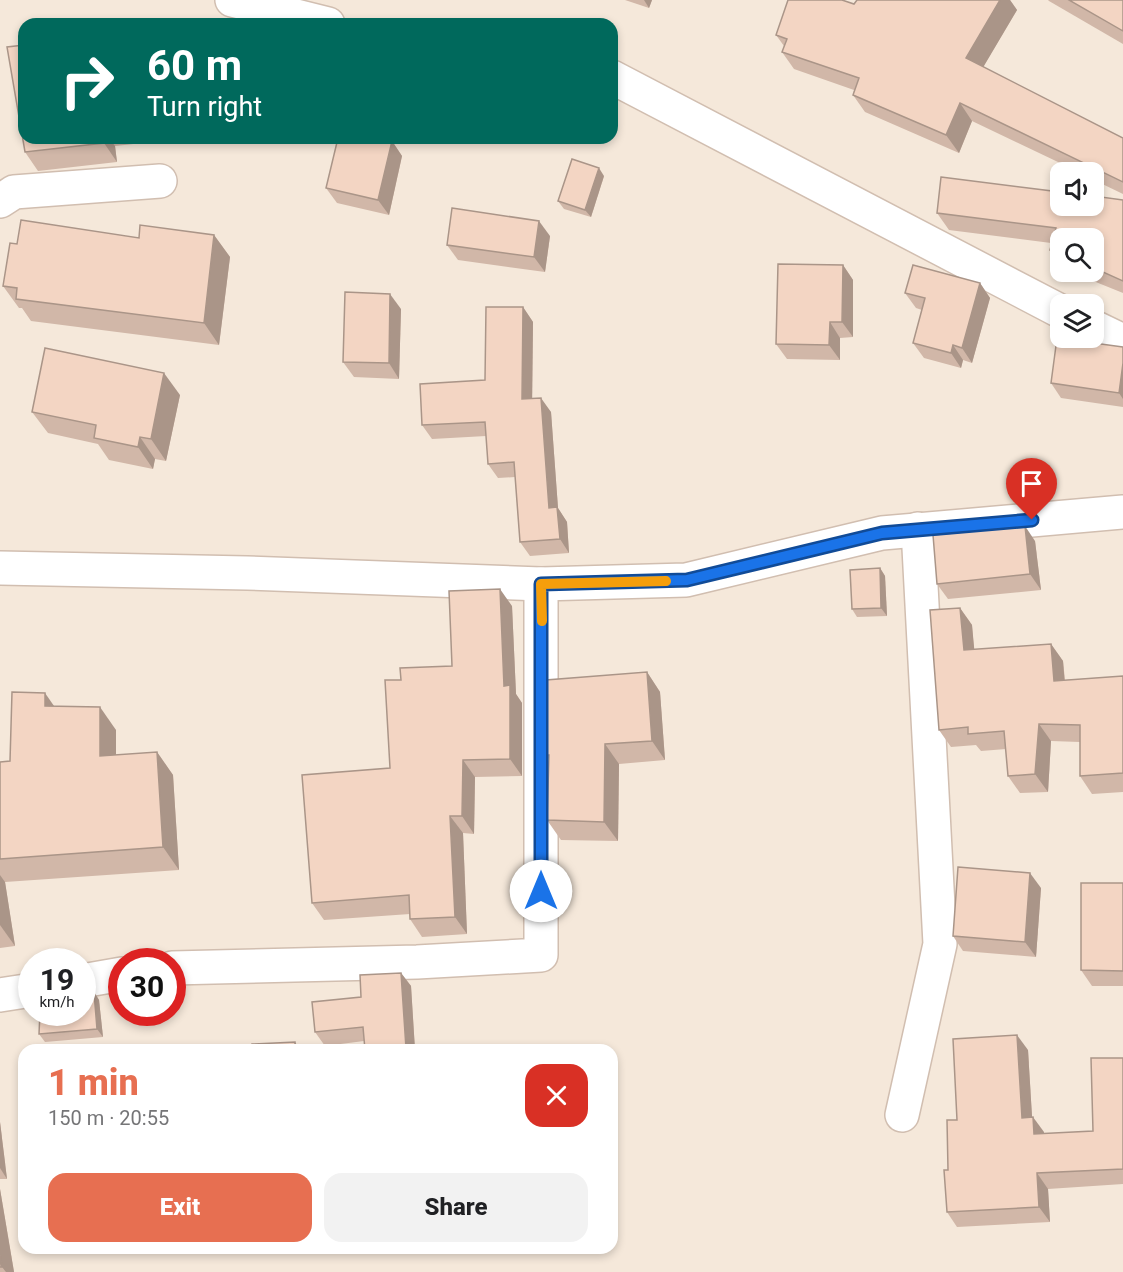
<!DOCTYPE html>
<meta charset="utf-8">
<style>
body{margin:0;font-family:Roboto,sans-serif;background:#f2f2f2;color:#202124;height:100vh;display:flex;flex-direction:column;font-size:22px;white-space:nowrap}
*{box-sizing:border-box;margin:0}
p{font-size:20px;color:#757577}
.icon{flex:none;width:33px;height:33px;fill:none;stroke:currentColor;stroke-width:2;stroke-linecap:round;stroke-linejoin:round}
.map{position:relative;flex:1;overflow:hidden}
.details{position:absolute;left:18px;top:1044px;width:600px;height:210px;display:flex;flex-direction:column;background:#fff;border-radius:18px;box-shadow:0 3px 9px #0003}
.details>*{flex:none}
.banner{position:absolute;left:18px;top:18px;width:600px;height:126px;border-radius:18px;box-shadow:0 3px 9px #0003;background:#00695c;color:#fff;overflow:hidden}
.tools{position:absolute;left:1050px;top:162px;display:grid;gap:12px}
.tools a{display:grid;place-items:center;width:54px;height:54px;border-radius:12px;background:#fff;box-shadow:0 3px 9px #0003;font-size:30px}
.speed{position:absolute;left:18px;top:948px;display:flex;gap:12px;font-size:30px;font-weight:700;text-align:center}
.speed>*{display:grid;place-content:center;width:78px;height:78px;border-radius:50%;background:#fff;box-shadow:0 3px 9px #0003;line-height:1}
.speed small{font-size:15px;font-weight:400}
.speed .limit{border:9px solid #d22;background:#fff;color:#111}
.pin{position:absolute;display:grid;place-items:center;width:51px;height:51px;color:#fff;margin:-62px -26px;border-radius:50% 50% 50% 0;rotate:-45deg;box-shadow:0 0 6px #0007}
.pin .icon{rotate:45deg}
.me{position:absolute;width:66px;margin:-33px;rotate:0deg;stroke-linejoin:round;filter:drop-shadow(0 0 4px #0008)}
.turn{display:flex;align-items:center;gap:21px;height:126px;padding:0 30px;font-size:27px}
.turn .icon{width:78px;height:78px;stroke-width:2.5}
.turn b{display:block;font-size:42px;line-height:51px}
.round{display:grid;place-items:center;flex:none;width:63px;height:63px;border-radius:18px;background:#f2f2f2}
.head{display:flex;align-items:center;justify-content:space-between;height:102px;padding:0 30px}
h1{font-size:36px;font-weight:800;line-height:45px;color:#e76f51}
.primary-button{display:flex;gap:12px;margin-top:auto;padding:12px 30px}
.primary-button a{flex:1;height:69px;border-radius:18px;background:#e76f51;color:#fff;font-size:24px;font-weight:800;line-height:69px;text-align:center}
.primary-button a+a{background:#f2f2f2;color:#202124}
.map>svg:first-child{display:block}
.residential{fill:#f5e8da;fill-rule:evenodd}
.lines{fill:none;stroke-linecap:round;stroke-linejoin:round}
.minor-casing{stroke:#d1beb0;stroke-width:36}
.minor{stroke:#fff;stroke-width:33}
.wall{fill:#d1b7a8}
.shaded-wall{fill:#aa9588}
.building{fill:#f3d5c3;stroke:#aa9588;stroke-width:1.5}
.route-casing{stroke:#114b97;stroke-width:15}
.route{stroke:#1a73e8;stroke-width:10}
.slow{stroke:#f59e0b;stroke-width:10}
</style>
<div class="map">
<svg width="1123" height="1272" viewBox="0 0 1123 1272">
<rect width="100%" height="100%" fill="#fdf6ec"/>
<path class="residential" d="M0,0H1123V1272H0ZM24,24H612V138H24ZM1060,172H1094V206H1060ZM1060,238H1094V272H1060ZM1060,304H1094V338H1060ZM32,962H82V1012H32ZM122,962H172V1012H122ZM24,1050H612V1248H24Z"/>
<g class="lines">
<defs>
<g id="minor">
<path d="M232,0L328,24"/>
<path d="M612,77L1060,311"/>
<path d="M0,201L14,192L160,181"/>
<path d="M1094,327L1123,341"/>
<path d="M0,568L247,573L541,584L686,580L882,533L1123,512"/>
<path d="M172,968L417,962L541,955V584"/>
<path d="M82,981L122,974"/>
<path d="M0,995L32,990"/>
<path d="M902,1115L940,944L918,529"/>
</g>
</defs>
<use href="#minor" class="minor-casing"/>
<use href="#minor" class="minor"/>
</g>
<g class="wall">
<path d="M625,0H652L649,8Z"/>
<path d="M857,0H1010L1017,10L983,67L1123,138V194L1094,180V172H1079L972,121L959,153L865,112L853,95L854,90L794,69L782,52L784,46L776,35L854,4Z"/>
<path d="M1048,0H1123V44L1049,1Z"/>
<path d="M24,138H189L115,146L117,162L38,171L25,152Z"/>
<path d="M392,141L402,156L389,215L337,203L326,188Z"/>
<path d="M604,176L591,217L564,209L558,201Z"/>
<path d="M1123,200V293L1071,272H1094V238H1060V266L1050,250L1051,243L949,230L937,213Z"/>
<path d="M214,235L230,257L219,345L31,321L22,308H19L3,286L17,244Z"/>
<path d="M550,236L545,272L458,260L447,245Z"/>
<path d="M843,265L853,280V337L840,338V360L787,359L776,344Z"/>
<path d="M980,283L990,298L972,363L963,360L961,368L924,358L913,343L922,310L916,308L905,293Z"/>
<path d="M523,307L533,322L532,398L551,412L558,508L567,522L569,553L530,556L520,542L515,477L498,478L488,464L486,436L432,439L422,425L485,380Z"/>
<path d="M401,309L399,379L354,377L343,362Z"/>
<path d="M1123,347V407L1061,398L1051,383Z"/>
<path d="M180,395L166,461L155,459L153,469L109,460L98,444L48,433L32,412Z"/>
<path d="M1035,541L1041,590L948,599L937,584Z"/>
<path d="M880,568L885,576L887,616L857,617L852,609Z"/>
<path d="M512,606L516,694L522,703V776L475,777L474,834L463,833L467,934L422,937L410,919V914L324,920L312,903L390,768L401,680L452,666Z"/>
<path d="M960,608L972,625L974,650L1051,644L1063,661L1065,680L1123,676V792L1092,794L1080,776V742L1051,741L1048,792L1020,793L1008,776L1006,749L981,751L976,745L951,747L939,730Z"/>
<path d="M647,672L660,692L665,760L619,764L618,841L561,840L547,820L549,759L546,755Z"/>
<path d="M55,706L116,730V755L157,752L173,775L179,870L5,882L15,946L0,948V762L10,761Z"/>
<path d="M1123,883V986H1092L1081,970Z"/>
<path d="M1041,888L1036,957L963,951L953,936Z"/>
<path d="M401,973L411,986L415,1050H365L364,1041L325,1046L315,1032L361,997Z"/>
<path d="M94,992L99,1000L103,1037L45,1042L39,1034Z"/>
<path d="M1028,1050L1032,1117L1044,1134L1093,1131L1123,1058V1184L1048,1189L1050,1222L957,1227L947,1212L948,1170L957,1120Z"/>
<path d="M0,1122L7,1179H0Z"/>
<path d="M0,1189L14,1272H0Z"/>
</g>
<g class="shaded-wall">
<path d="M644,0H652L649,8Z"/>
<path d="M1000,0H1010L1017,10L978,76L966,58Z"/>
<path d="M960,103L972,121L959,153L946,135Z"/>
<path d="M103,138H109L115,146L117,162L104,143Z"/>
<path d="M392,141L402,156L389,215L378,200Z"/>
<path d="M599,168L604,176L591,217L585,210Z"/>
<path d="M539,221L550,236L545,272L534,257Z"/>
<path d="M214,235L230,257L219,345L204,323Z"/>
<path d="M843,265L853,280V337L842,322Z"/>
<path d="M980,283L990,298L972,363L962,348Z"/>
<path d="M390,294L401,309L399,379L389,363Z"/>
<path d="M523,307L533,322L532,413L522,399Z"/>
<path d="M830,322L840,338V360L829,345Z"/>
<path d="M953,345L963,360L961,368L951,353Z"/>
<path d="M1123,363V399L1119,393Z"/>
<path d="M164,373L180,395L166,461L151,439Z"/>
<path d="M541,398L551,412L558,508L567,522L569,553L560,539L549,508Z"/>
<path d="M140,437L155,459L153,469L138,447Z"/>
<path d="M1025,526L1035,541L1041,590L1030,574Z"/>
<path d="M880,568L885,576L887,616L881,608Z"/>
<path d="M500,589L512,606L516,694L522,703V776L510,759L504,686Z"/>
<path d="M960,608L972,625L976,668L964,650Z"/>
<path d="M1051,644L1063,661L1066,699L1054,681Z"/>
<path d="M647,672L660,692L665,760L652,741Z"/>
<path d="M45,693L61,716L45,706Z"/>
<path d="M100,707L116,730V779L100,756Z"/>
<path d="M1039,724L1051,741L1048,792L1035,774Z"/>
<path d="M605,744L619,764L618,841L604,822Z"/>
<path d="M157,752L173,775L179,870L163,847Z"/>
<path d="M463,760L475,777L474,834L462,816Z"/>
<path d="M450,816L463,833L467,934L455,917Z"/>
<path d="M1030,873L1041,888L1036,957L1025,942Z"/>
<path d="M0,875L5,882L15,946L0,925Z"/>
<path d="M401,973L411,986L415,1050H408L406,1048Z"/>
<path d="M94,992L99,1000L103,1037L97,1029Z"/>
<path d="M1017,1035L1028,1050L1033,1133L1022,1118Z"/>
<path d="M295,1042L300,1050H295Z"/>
<path d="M1033,1117L1044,1132V1149L1034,1134Z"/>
<path d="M0,1122L7,1179L0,1168Z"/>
<path d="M1037,1173L1048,1189L1050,1222L1039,1207Z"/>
<path d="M0,1189L14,1272H6L2,1267L0,1255Z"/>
</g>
<g class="building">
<path d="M788,0H842L854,4L857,0H1000L966,58L1123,138V182L960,103L946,135L853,95L859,78L782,52L787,39L776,35Z"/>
<path d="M1069,0H1123V31Z"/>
<path d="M24,45V138H103L104,143L25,152L7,47Z"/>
<path d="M338,138H381L392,141L378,200L326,188Z"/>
<path d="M572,159L599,168L585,210L558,201Z"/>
<path d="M941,177L1060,192V206H1094V196L1123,200V281L1094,268V238H1060V255L1050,250L1056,228L937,213Z"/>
<path d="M452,208L539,221L534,257L447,245Z"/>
<path d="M21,220L139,238L140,225L214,235L204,323L16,299L17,288L3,286L10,243L17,244Z"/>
<path d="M778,264L843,265L842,322H830L829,345L776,344Z"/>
<path d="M913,265L980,283L962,348L953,345L951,353L913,343L925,298L905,293Z"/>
<path d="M345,292L390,294L389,363L343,362Z"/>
<path d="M486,307H523L522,399L541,398L549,508L557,507L560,539L520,542L514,462L488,464L485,422L422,425L420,384L485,380Z"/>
<path d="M1057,338L1123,347V363L1119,393L1051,383Z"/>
<path d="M45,348L164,373L151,439L140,437L138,447L94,438L96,425L32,412Z"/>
<path d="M1025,526L1030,574L937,584L933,535Z"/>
<path d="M880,568L881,608L852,609L850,570Z"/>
<path d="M500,589L504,686L510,685V759L463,760L462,816H450L455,917L410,919L409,895L312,903L302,775L390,768L385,680H401L400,668L452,666L449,591Z"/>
<path d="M960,608L964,650L1051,644L1054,681L1123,676V773L1080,776V725L1039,724L1035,774L1008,776L1004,731L968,734V727L939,730L930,610Z"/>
<path d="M647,672L652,741L605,744L604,822L547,820L549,755H546V680Z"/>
<path d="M12,692L45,693V706L100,707V756L157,752L163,847L0,859V762L10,761Z"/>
<path d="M958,867L1030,873L1025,942L953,936Z"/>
<path d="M1081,883H1123V971L1081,970Z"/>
<path d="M401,973L406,1048L365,1050L363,1027L315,1032L312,1002L361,997L360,975Z"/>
<path d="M94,992L97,1029L39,1034L40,1012H82V993Z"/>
<path d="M1017,1035L1022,1118L1033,1117L1034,1134L1093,1131L1091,1058H1123V1169L1037,1173L1039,1207L947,1212L944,1170H948L947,1120H957L953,1039Z"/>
<path d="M295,1042V1050H252V1044Z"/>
<path d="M0,1255L2,1267H0Z"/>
</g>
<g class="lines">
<defs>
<path id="route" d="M541,891V584L687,580L882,533L1032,520"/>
</defs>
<use href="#route" class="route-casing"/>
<use href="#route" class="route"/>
<path class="slow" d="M542,621L541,584L666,581"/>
</g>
</svg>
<div class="tools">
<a><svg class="icon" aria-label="sound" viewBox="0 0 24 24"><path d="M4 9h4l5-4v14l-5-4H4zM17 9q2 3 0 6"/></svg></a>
<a><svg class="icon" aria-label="search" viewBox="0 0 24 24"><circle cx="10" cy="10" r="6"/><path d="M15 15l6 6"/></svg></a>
<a><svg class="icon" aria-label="layers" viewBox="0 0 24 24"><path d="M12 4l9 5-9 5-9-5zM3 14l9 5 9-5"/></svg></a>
</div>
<div class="speed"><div>19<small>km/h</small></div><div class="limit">30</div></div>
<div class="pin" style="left:1032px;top:520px;background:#d93025"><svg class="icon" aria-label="arrive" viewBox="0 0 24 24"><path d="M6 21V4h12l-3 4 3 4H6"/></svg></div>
<svg class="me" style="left:541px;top:891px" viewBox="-20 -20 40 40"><circle r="19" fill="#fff"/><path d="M0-13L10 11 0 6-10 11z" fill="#1a73e8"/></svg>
<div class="banner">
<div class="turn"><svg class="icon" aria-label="right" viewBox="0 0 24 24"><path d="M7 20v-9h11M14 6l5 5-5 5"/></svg><div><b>60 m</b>Turn right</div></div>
</div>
<section class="details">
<div class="head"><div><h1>1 min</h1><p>150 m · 20:55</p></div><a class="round" style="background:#d93025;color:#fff"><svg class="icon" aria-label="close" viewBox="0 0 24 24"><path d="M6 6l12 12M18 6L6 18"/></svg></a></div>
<div class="primary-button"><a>Exit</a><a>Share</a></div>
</section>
</div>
